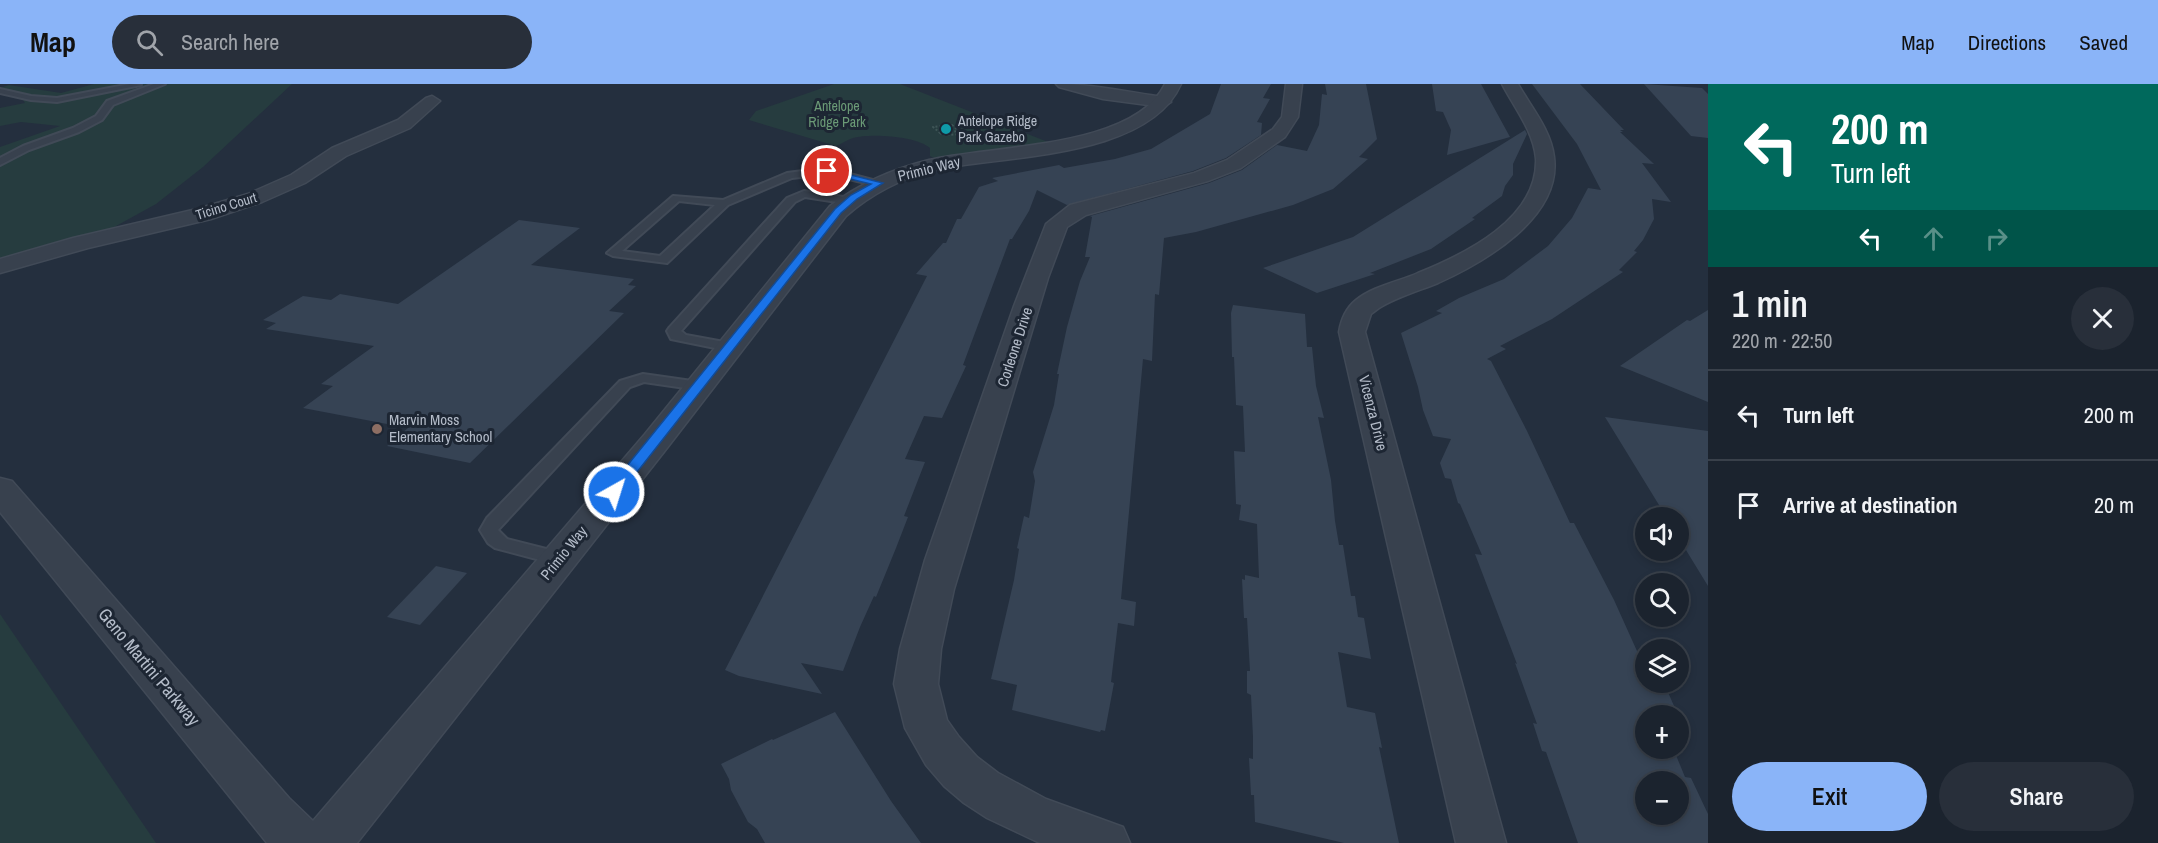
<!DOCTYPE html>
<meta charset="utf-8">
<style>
body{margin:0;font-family:"Archivo Narrow",sans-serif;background:#282f3a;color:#f1f3f6;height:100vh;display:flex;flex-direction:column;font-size:22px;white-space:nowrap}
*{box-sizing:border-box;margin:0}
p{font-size:20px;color:#a0a4aa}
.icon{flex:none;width:33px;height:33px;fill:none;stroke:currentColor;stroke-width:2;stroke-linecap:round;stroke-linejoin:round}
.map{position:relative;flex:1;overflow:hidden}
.drawer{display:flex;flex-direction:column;background:#1b232e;width:450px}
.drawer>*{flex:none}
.banner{background:#00695c;color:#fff;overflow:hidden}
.buttons{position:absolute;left:1635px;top:423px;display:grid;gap:12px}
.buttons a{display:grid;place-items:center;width:54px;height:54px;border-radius:50%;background:#1b232e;box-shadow:0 3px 9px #0003,0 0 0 2px #39404a;font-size:30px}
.pin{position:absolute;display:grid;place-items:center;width:51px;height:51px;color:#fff;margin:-26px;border:3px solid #fff;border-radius:50%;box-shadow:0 2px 6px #0007}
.me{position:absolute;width:66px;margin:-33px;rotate:39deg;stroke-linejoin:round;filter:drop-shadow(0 0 4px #0008)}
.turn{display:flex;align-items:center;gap:21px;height:126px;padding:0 24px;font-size:27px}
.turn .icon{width:78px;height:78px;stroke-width:2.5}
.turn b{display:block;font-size:42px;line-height:51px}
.lanes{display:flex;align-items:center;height:57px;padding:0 24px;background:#0003;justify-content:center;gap:30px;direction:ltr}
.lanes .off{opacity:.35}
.round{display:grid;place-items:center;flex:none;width:63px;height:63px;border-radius:32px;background:#282f3a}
.overview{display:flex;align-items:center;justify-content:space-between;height:102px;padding:0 24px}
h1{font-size:36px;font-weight:600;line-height:45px}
.primary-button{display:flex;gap:12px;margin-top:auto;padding:12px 24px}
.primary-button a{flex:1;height:69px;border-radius:36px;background:#8ab4f8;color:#111;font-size:24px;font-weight:600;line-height:69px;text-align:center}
.primary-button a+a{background:#282f3a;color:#f1f3f6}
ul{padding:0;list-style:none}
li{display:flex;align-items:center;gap:18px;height:90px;padding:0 24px;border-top:2px solid #39404a}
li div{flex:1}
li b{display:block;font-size:22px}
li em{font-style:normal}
header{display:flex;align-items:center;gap:36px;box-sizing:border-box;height:84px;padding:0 30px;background:#8ab4f8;color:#111}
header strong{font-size:28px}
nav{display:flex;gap:33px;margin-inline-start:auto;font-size:21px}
.search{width:420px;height:54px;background:#282f3a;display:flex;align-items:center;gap:15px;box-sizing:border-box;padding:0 21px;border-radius:33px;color:#a0a4aa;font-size:22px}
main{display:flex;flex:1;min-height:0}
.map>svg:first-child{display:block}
.green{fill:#263c3f}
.building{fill:#364354;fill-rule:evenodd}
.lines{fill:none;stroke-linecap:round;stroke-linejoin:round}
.service-casing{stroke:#414a57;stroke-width:4}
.minor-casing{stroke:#414a57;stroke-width:3}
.tertiary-casing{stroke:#414a57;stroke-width:3}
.path{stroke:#3f5557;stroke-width:2;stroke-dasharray:2 2;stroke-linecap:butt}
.service{fill:#38414e;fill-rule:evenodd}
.minor{fill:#38414e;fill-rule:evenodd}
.tertiary{fill:#38414e;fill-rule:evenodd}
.route{fill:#1a73e8;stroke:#114b97;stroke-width:1.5}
.culture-dot{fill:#0f9aa8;stroke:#1d2633;stroke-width:2}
.education-dot{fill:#8d6e63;stroke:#1d2633;stroke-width:2}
.labels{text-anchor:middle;stroke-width:6;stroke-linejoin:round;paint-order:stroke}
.far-park-label{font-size:14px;fill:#6b9a76;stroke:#1d2633}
.far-poi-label{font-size:14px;fill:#b4bcc9;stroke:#1d2633;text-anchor:start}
.far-street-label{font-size:14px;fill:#b4bcc9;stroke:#1d2633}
.street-label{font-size:15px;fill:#b4bcc9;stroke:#1d2633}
.poi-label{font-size:15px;fill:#b4bcc9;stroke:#1d2633;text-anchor:start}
.near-street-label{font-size:18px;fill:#b4bcc9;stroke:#1d2633}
</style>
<header>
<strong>Map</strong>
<div class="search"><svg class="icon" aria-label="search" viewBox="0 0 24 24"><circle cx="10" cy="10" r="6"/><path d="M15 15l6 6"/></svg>Search here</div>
<nav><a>Map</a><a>Directions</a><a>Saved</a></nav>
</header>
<main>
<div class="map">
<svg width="1708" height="759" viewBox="0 0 1708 759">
<rect width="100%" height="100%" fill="#242f3e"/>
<g class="green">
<path d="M94,0H292L203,83L156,120L107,147L0,175V63L60,42L21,38L0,42V24L25,19L23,16L0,10V4L9,1L61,9Z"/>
<path d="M834,0H900L1048,58L938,76L930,72V64C917,52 870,49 853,54C847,56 841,60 836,62L749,36L756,27Z"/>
<path d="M0,530L156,759H0Z"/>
</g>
<g class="building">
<path d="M1221,0H1271L1263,14L1270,15L1257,38L1262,39L1261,51L1226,74L1193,87L1067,121L1037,106L1029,127L1012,155H1010L963,281L966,282L942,334L924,332L905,375L925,378L904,432L908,433L896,464L876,513L874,512L860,543L843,587L801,579L822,610L739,592L725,586L927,192L916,190L943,159H946L957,135H961L979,103L998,97L992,94L1059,81L1064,84L1115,75L1151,65L1210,30Z"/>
<path d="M1325,0H1366L1377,55L1359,73L1368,75L1333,105L1293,121L1196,148L1164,154L1159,211L1155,210L1152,277L1143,275L1121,515L1136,518L1134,542L1118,539L1111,598L1114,599L1105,647L1101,646L1100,648L1012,626L1017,601L991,595L1014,496L1019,465L1017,464L1024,432L1029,434L1035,397L1033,388L1054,321L1059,290H1057L1067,243L1080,197L1090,173H1085L1092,133L1090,132L1209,99L1242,86L1277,61L1307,67L1319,41L1322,10L1327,11Z"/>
<path d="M1432,0H1481L1510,53L1447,71L1451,46L1443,28L1436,27Z"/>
<path d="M1532,0H1580L1624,46H1620L1623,48H1620L1654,80L1642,79L1671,118L1652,115L1654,135L1643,156L1634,167L1637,168L1619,186L1623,188L1552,235L1500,262L1506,265L1487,275L1491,277L1527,347L1570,439H1574L1614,516L1646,587V598H1651L1653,603L1667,606L1678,631L1656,626L1658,632H1646V664H1673L1685,693L1691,694L1708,730V759H1578L1546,668L1542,667L1533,639L1537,640L1515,579L1517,580L1475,470L1482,471L1460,420L1458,419L1451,395L1445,394L1440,379L1451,355L1433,352L1423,326L1418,303L1401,249L1442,229L1436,227L1459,214L1504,195L1548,162L1572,134L1588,104L1601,106L1577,60ZM1646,698H1678V730H1646Z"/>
<path d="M1644,0L1702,4L1708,10V54L1691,52Z"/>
<path d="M1525,46L1527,50L1513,80V91L1505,102L1502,112L1472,134L1475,135L1431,165L1370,189L1375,190L1317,209L1263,184L1353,153Z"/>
<path d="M519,136L580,144L531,181L634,195L628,201L636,202L609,227L624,229L470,379L387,362L408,344L303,324L333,302L321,300L374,262L266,245L276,239L263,236L303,212L331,216L340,210L398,220Z"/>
<path d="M1233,221L1305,230L1307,263H1312L1316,302L1324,334L1318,333L1331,396L1335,437L1339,461H1343L1351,512H1355L1358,533L1364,534L1371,575L1338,568L1347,623L1375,629L1382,664L1379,663L1399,759H1344L1255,738L1254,711H1251L1249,674L1253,675V653L1251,611L1247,609V587H1250L1247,534H1244L1242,495L1245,496V491L1259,494L1257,440L1239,436L1241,421L1236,420L1234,367L1245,368L1243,322L1236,321L1234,273H1232L1231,229Z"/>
<path d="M1708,226V318L1620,282L1687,236L1690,237Z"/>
<path d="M1605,333L1708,347V502L1678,453V434H1667Z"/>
<path d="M436,482L467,489L420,541L387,533Z"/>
<path d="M835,628L891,717L921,759H765L757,745L748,738L731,706L729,695L721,680L772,655L773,656Z"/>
</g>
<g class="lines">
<defs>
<g id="service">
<path d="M130,0L141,1L57,18L31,16L0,9V5L31,12L57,14Z"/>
<path d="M154,0H165L113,21L102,36L79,48L29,66L0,81V74L23,62L73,44L96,32L107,17Z"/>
<path d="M827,84L884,99L879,102L827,90L792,94L728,121L667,179L613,172L607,169L673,112L723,116L787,89ZM679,117L715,121L660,172L622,167Z"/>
<path d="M804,107L850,114L855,117L850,120L805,113L795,118L681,247L686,251L735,260L737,263L735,266L730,267L671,255L667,247L669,244L787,114Z"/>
<path d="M643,290L699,298L706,302L699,306L644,298L630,303L498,446L507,455L566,470L568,475L566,480L559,481L495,464L488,459L480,446L487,434L620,297Z"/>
</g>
<g id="minor">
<path d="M1056,0C1092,0 1128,8 1163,13L1171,18L1163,23L1103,15L1059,3Z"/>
<path d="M1286,0H1302L1298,33L1285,53L1241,84L1208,97L1086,131L1067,143L1048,194L954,505L941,565L938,600L947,636L959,653L977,673L998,689L1046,715L1123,743L1130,759H1040L987,734L964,719L944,702L926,681L905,644L894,600L900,565L925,476L1014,222L1046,140L1070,121L1194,89L1227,76L1273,45L1282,33Z"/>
<path d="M1502,0H1518C1531,23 1551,46 1554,73C1562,134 1484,178 1438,199C1418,207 1397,213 1379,224L1371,230L1365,248L1506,759H1456L1339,248C1341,236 1346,224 1356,216C1373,202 1398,198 1418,189C1465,170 1538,135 1536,75C1534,48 1514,23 1502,0Z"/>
<path d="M432,12L440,17L410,44L346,72L305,99L262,118L211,135L88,164L0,189V175L73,154L197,125L248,110L291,91L332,64L398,36L426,14Z"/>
</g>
<path id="tertiary" d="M1165,0H1181C1148,75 1004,71 935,86C902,94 871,110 846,132L667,364L357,759H267L0,428V394L12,397L289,714L313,737L645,350L830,122C860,99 893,85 929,76C991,61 1134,65 1165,0Z"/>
</defs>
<use href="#service" class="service-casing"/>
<use href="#minor" class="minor-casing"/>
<use href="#tertiary" class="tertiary-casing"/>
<g class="path">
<path d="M952,41L959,47L940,49L933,43Z"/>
<path d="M940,49L943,51L989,49"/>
</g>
<use href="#service" class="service"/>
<use href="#minor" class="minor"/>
<use href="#tertiary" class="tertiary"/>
</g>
<path class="route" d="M827,85L883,99L857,115L841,129L619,411H609L607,408L609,404L835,125L851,111L871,100L825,89L823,87Z"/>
<circle class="culture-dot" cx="946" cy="45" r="6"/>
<circle class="education-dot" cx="377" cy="345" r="6"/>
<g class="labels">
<g class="far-park-label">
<text x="837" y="27">Antelope<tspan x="837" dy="16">Ridge Park</tspan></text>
</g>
<g class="far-poi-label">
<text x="958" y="42">Antelope Ridge<tspan x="958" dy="16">Park Gazebo</tspan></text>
</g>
<g class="far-street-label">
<text transform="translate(226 122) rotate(-17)" y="5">Ticino Court</text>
</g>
<g class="street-label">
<text transform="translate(929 85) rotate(-14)" y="5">Primio Way</text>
<text transform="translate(1015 263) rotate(-72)" y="5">Corleone Drive</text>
<text transform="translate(1373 329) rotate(76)" y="5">Vicenza Drive</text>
<text transform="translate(564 469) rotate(-51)" y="5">Primio Way</text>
</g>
<g class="poi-label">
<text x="389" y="341">Marvin Moss<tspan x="389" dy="17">Elementary School</tspan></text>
</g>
<g class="near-street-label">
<text transform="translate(149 583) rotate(50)" y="6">Geno Martini Parkway</text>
</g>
</g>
</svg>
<div class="buttons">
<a><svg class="icon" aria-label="sound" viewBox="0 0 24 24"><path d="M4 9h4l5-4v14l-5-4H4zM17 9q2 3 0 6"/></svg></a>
<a><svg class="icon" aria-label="search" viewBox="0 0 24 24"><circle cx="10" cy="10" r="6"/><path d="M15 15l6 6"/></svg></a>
<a><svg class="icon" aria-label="layers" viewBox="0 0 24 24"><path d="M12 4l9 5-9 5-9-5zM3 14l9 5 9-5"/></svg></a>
<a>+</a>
<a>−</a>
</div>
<div class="pin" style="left:827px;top:87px;background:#d93025"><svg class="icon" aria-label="arrive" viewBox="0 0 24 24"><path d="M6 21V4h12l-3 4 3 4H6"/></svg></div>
<svg class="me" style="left:614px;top:408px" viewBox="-20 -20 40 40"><circle r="17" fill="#1a73e8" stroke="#fff" stroke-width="3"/><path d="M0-11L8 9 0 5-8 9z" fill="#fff"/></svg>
</div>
<section class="drawer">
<div class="banner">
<div class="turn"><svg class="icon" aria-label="left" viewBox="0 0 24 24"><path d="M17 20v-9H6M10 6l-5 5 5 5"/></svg><div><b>200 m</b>Turn left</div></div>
<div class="lanes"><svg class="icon" aria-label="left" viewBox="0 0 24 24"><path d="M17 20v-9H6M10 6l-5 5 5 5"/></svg><svg class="icon off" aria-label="ahead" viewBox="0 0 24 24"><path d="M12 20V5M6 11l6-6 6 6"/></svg><svg class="icon off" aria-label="right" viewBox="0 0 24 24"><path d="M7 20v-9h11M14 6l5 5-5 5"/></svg></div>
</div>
<div class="overview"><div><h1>1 min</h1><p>220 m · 22:50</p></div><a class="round"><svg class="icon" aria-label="close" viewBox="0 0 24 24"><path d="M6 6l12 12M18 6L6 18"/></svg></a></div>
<ul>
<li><svg class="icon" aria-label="left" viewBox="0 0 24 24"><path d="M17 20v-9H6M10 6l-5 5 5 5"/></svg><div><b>Turn left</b></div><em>200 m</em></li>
<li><svg class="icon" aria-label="arrive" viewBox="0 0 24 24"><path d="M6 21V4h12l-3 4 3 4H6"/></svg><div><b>Arrive at destination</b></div><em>20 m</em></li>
</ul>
<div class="primary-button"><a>Exit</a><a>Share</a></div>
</section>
</main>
